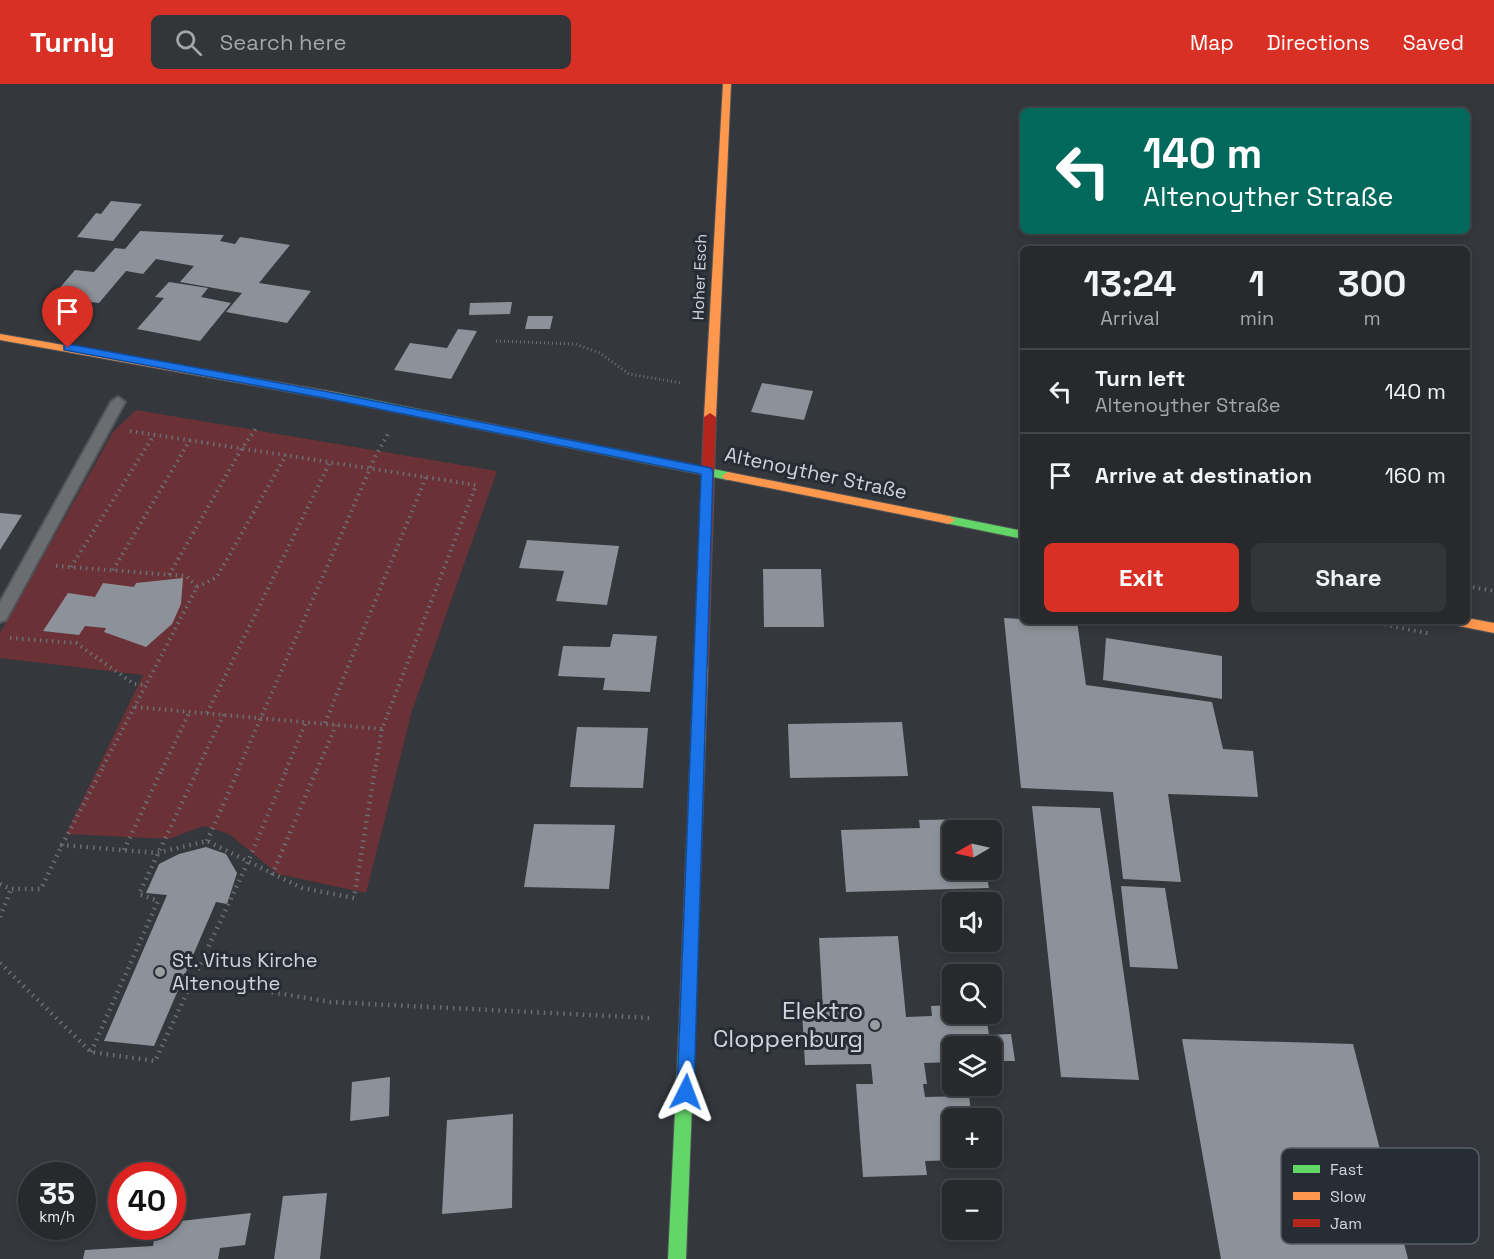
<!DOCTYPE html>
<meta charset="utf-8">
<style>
body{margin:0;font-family:"Space Grotesk",sans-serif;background:#333539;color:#f1f3f6;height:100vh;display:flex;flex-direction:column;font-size:22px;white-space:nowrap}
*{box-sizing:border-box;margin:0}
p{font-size:20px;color:#a4a6aa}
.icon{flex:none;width:33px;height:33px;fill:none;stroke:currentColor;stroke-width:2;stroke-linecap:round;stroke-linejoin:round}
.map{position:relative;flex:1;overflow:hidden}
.side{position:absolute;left:1020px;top:162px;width:450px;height:378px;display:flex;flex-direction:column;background:#27292d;border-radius:9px;box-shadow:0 3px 9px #0003,0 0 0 2px #434549}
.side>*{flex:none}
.hud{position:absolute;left:1020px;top:24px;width:450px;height:126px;border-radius:9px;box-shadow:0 3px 9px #0003,0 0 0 2px #434549;background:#00695c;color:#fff;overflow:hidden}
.needle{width:39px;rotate:261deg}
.controls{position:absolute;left:942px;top:736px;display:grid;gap:12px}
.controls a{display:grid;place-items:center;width:60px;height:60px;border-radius:9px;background:#27292d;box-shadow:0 3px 9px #0003,0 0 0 2px #434549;font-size:30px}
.speed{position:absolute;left:18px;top:1078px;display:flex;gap:12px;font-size:30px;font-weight:700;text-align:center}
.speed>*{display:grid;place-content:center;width:78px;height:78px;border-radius:50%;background:#27292d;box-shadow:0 3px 9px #0003,0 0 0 2px #434549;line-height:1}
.speed small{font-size:15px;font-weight:400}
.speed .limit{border:9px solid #d22;background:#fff;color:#111}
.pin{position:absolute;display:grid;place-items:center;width:51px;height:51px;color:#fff;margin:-62px -26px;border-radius:50% 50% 50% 0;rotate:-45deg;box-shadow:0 0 6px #0007}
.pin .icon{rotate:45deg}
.me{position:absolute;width:66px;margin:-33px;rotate:3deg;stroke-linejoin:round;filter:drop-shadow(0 0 4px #0008)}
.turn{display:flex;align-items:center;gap:21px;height:126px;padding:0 24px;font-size:27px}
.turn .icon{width:78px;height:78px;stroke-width:2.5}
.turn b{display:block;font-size:42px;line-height:51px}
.eta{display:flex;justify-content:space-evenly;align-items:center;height:102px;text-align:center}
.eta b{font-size:36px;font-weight:700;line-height:42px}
.primary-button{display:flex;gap:12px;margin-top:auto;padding:12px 24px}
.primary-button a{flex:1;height:69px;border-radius:9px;background:#d93025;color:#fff;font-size:24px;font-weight:700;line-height:69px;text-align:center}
.primary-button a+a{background:#333539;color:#f1f3f6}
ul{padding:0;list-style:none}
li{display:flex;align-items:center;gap:18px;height:84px;padding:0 24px;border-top:2px solid #434549}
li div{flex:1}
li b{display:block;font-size:22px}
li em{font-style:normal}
header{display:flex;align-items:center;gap:36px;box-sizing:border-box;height:84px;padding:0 30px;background:#d93025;color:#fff}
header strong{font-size:28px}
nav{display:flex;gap:33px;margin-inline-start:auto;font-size:21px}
.search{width:420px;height:54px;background:#333539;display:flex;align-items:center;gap:15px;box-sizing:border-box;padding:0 21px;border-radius:9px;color:#a4a6aa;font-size:22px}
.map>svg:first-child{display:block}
.green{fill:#6a3136}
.building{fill:#8d929a}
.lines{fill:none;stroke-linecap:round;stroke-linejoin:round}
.lane-casing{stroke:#505357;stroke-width:4}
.fast-casing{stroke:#505357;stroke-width:2}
.slow-casing{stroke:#505357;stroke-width:2}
.jam-casing{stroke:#505357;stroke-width:2}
.path-far2{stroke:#6c6f73;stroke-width:3;stroke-dasharray:1 3;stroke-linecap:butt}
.path-far1{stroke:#6c6f73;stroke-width:4;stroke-dasharray:1.5 4.5;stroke-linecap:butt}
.path{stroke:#6c6f73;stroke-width:4.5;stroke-dasharray:1.5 5;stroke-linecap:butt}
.lane{fill:#6b6d71;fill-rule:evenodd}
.fast{fill:#63d668;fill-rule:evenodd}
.slow{fill:#ff974d;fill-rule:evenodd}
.jam{fill:#b3261e;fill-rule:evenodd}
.route{fill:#1a73e8;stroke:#114b97;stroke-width:1.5}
.poi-dot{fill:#999ea3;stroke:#262d35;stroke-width:2}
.labels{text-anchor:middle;stroke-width:6;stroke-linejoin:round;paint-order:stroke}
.far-street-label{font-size:16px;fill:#d0d5da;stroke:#262d35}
.street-label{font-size:20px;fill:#d0d5da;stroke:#262d35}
.poi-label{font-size:20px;fill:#d0d5da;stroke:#262d35;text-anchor:start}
.near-poi-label{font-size:24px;fill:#d0d5da;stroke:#262d35;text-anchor:end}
.key{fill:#262d35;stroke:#595f67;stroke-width:1.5}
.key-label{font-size:16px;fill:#d0d5da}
</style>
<header>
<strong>Turnly</strong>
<div class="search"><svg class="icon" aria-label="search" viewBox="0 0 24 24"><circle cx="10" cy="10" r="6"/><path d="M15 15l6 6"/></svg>Search here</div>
<nav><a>Map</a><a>Directions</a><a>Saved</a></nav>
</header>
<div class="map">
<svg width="1494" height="1175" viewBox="0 0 1494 1175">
<rect width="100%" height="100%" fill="#34373c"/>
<path class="green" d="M136,326L497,387L412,627L366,809L278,790L229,750L203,742L169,755L66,750L143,591L0,574V549L113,348Z"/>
<g class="building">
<path d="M111,117L142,120L113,157L77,153L96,129L101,130Z"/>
<path d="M140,147L224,151L220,157L235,160L240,153L290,161L259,199L311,207L287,239L226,228L242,209L180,198L194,182L156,175L143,190L126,187L99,219L52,213L75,186L94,188L115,164L125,165Z"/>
<path d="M169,198L208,204L201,213L231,219L200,257L137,245L164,214L155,213Z"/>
<path d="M512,218L510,230L469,231L470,219Z"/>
<path d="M528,232H553L550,245H525Z"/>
<path d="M458,245L477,247L451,295L394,286L410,259L447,264Z"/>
<path d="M762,299L813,307L804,336L751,328Z"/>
<path d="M0,429L22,431L0,466Z"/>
<path d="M527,456L619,462L607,521L556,517L564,487L519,484Z"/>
<path d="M763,485H821L824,543H764Z"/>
<path d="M183,494L181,520L172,540L146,563L104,548L106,544L85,542L79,551L43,547L68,509L95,513L103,499L134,503L136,499Z"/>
<path d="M1004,534L1023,535V537H1077L1086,601L1212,618L1223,665L1253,667L1258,713L1168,710L1181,798L1123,795L1113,708L1021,704Z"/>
<path d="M613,550L657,552L650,608L603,606L605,594L558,592L563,562L610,563Z"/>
<path d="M1106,554L1222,572V615L1103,596Z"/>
<path d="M902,638L908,692L790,694L788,640Z"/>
<path d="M577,643L648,644L643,704L570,703Z"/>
<path d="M1032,722L1100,724L1139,996L1061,993Z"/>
<path d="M978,735L980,747H952V786H986L989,804L846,808L841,746L920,744L919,736Z"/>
<path d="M534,740L615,741L609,805L524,803Z"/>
<path d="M206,763L226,770L237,789L227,820L216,818L154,962L104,957L167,811L146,809L159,780L179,770Z"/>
<path d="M1121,802L1165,804L1178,885L1130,883Z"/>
<path d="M898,852L906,933L932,932L931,922L952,921V930H986L989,951L1011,950L1015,977H992V963H952V978L924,979L927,1000H923L925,1013L969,1012L972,1035H952V1074H964V1076L925,1077L927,1091L863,1093L856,1000H873L871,980L805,981L802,926L823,925L819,854Z"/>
<path d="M1182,955L1353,960L1408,1175H1221Z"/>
<path d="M390,993L389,1032L350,1037L352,998Z"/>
<path d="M513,1030L512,1124L442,1130L447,1036Z"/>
<path d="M327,1109L320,1175H274L283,1112Z"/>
<path d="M251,1129L245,1161L220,1164L218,1175H83L85,1166L153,1162L156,1143H172V1138Z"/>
</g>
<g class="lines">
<defs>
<path id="lane" d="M118,313L125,318L6,536L0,538V518L111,318Z"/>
<g id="fast">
<path d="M334,308L728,388L734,392L728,396L330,315L328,312Z"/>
<path d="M949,432L1023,447V455L945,439L943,436L945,433Z"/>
<path d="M687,936L693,939L695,944L686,1175H668L679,944L681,939Z"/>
</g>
<g id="slow">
<path d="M723,0H731L716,333L710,337L704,333Z"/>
<path d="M0,250L334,308L340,312L334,316L0,256Z"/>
<path d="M728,388L949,432L955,436L949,440L724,395L722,392Z"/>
<path d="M1467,534L1494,539V549L1459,542L1452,537H1467Z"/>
<path d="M701,576L706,577L708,581L695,944L693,949L687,952L681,949L679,944L694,581L696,577Z"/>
</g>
<path id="jam" d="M710,329L716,333L708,581L706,585H696L694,581L704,333Z"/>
</defs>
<use href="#lane" class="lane-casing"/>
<use href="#fast" class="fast-casing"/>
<use href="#slow" class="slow-casing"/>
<use href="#jam" class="jam-casing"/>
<path class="path-far2" d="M496,257L575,260L600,269L629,290L681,299"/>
<g class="path-far1">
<path d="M130,347L476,401L382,645L375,686"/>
<path d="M56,482L186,492L197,503L146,601"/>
<path d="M71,483L154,351"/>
<path d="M113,486L190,356"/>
<path d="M169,491L242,364L258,342"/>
<path d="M1467,502L1494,507"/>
<path d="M197,503L217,493L286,371"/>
<path d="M1367,537L1431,550"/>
<path d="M10,554L76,559L134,600L146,601L101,686"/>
<path d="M135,623L382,645"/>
<path d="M207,629L330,378"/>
<path d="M325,639L426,393"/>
<path d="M162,686L190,627"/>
<path d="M197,686L224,630"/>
<path d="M238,686L376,371L388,350"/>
<path d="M286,686L306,638"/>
<path d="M317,686L336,641"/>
</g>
<g class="path">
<path d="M102,685L62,761L157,769L207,757L302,804L354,814L375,685"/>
<path d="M207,757L239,685"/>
<path d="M124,766L162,685"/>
<path d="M272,791L317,685"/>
<path d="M0,800L11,805H41L62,761"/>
<path d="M0,833L11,805"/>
<path d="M0,879L91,968L155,977L248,778L287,685"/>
<path d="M195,895L330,918L650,934"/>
<path d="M91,968L158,817L139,810L198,685"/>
</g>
<use href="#lane" class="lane"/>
<use href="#fast" class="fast"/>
<use href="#slow" class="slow"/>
<use href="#jam" class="jam"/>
</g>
<path class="route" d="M68,260L329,308L711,384L713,387L694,1008L692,1014L686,1016L680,1014L677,1008L701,390L329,315L64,266V261Z"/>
<g class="poi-dot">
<circle cx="160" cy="888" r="6"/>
<circle cx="875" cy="941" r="6"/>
</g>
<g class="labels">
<g class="far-street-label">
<text transform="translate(699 193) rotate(-88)" y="6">Hoher Esch</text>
</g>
<g class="street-label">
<text transform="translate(816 389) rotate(12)" y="7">Altenoyther Straße</text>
</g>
<g class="poi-label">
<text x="172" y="883">St. Vitus Kirche<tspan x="172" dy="23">Altenoythe</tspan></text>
</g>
<g class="near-poi-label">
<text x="863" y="935">Elektro<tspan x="863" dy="28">Cloppenburg</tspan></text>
</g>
</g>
<rect x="1281" y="1064" width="198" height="96" rx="9" class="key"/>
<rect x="1293" y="1081" width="27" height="8" fill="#63d668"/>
<rect x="1293" y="1108" width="27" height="8" fill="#ff974d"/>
<rect x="1293" y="1135" width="27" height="8" fill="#b3261e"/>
<g class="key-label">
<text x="1330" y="1091">Fast</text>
<text x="1330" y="1118">Slow</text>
<text x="1330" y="1145">Jam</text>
</g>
</svg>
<div class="controls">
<a><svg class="needle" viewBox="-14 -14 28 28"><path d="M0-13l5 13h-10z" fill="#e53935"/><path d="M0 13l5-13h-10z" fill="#a4a6aa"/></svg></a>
<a><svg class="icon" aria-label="sound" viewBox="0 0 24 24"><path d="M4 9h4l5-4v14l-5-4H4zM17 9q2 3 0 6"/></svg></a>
<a><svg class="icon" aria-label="search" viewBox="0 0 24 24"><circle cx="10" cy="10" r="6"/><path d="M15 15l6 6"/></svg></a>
<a><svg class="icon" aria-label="layers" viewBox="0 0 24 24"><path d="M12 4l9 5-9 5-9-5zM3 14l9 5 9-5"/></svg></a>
<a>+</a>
<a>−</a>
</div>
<div class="speed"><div>35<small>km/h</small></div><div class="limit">40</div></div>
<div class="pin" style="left:68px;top:264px;background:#d93025"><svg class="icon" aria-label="arrive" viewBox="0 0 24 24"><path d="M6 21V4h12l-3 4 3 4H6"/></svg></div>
<svg class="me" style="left:686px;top:1008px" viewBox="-20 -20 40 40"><path d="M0-17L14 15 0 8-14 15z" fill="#1a73e8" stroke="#fff" stroke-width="4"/></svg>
<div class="hud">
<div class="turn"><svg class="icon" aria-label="left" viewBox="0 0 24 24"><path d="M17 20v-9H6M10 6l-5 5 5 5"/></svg><div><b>140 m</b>Altenoyther Straße</div></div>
</div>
<section class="side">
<div class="eta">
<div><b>13:24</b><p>Arrival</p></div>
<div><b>1</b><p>min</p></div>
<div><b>300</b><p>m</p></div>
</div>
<ul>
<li><svg class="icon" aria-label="left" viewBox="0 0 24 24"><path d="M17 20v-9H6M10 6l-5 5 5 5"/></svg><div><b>Turn left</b><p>Altenoyther Straße</p></div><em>140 m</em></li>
<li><svg class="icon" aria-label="arrive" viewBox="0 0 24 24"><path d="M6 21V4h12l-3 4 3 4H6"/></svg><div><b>Arrive at destination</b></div><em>160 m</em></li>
</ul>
<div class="primary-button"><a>Exit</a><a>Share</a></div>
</section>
</div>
